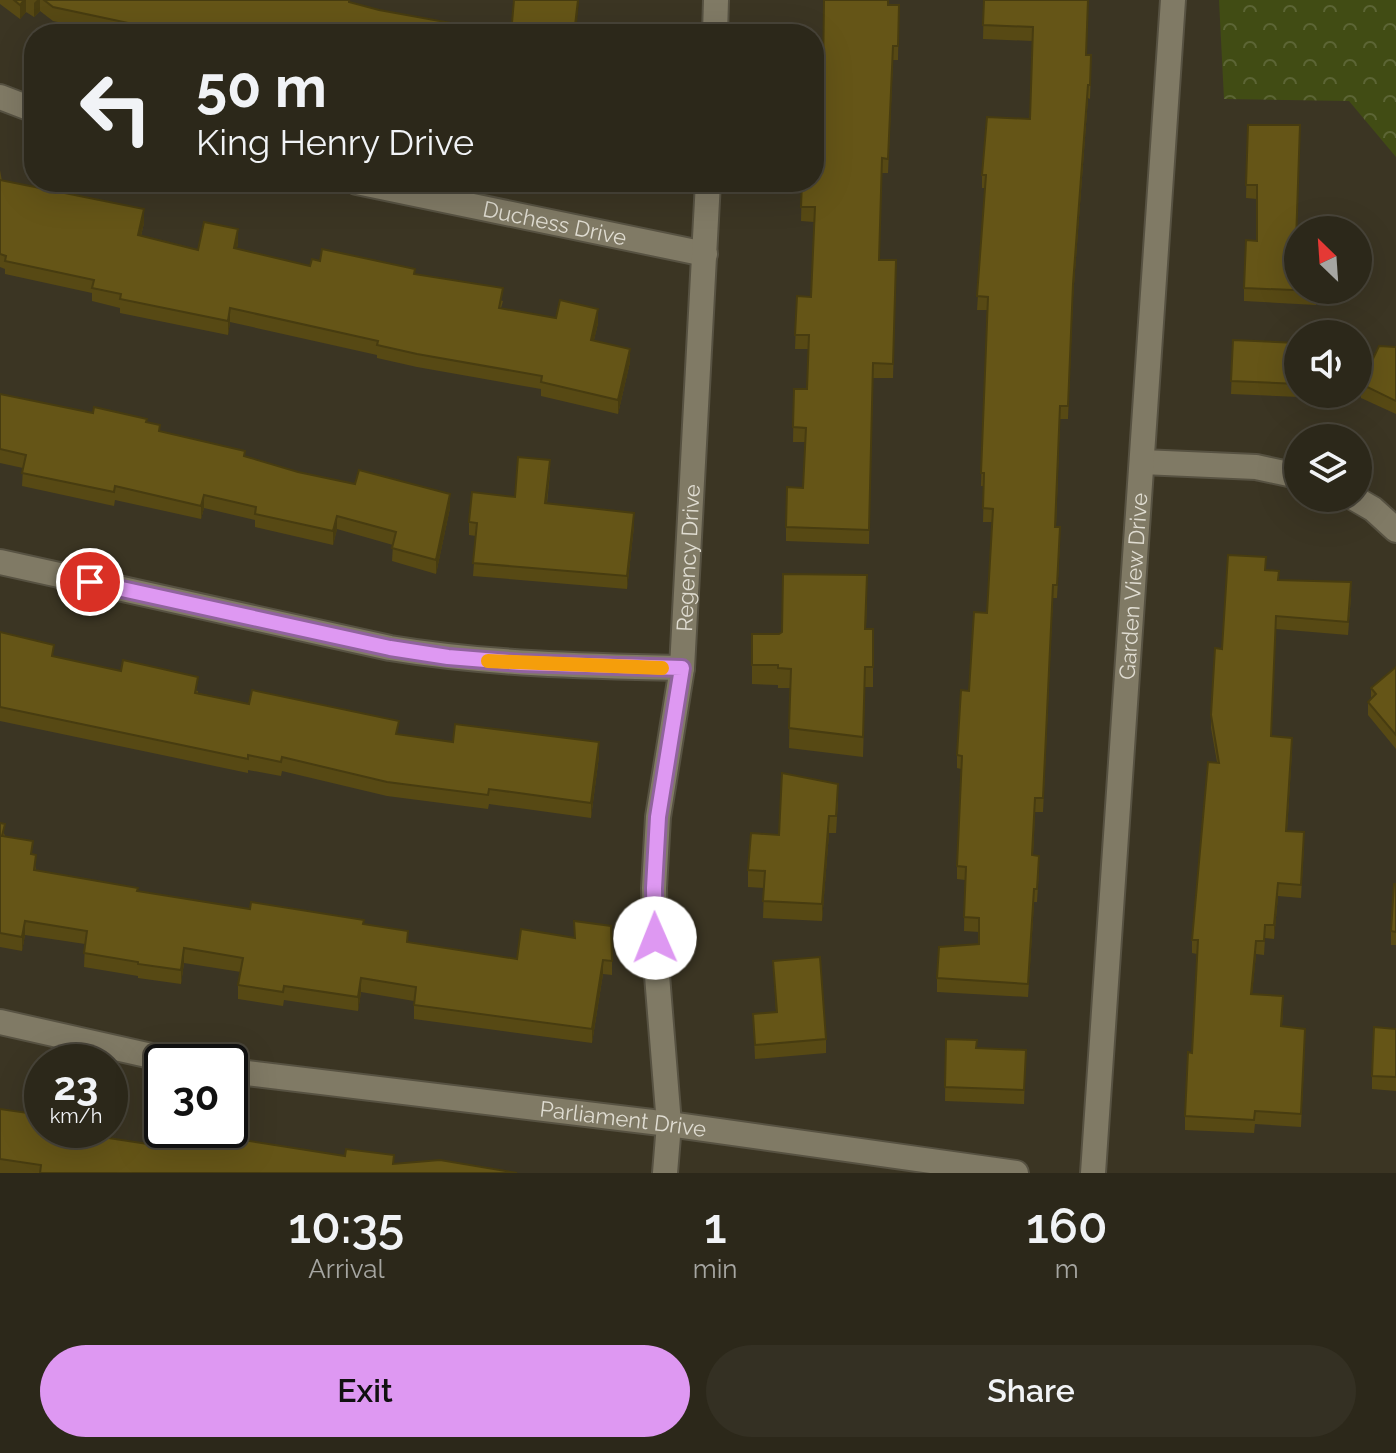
<!DOCTYPE html>
<style>
body{margin:0;font-family:Raleway,sans-serif;background:#343023;color:#f1f3f6;height:100vh;display:flex;flex-direction:column;font-size:30px;white-space:nowrap}
*{box-sizing:border-box;margin:0}
p{font-size:26px;color:#a6a6a2}
.icon{flex:none;width:44px;height:44px;fill:none;stroke:currentColor;stroke-width:2;stroke-linecap:round;stroke-linejoin:round}
.map{position:relative;height:1173px;overflow:hidden}
.panel{display:flex;flex-direction:column;background:#2c281a;flex:1}
.panel>*{flex:none}
.banner{position:absolute;left:24px;top:24px;width:800px;height:168px;border-radius:32px;box-shadow:0 8px 32px #0002,0 0 0 2px #484439;background:#2c281a;color:#f1f3f6;overflow:hidden}
.needle{width:52px;rotate:335deg}
.controls{position:absolute;left:1284px;top:216px;display:grid;gap:16px}
.controls a{display:grid;place-items:center;width:88px;height:88px;border-radius:50%;background:#2c281a;box-shadow:0 8px 32px #0002,0 0 0 2px #484439;font-size:40px}
.speed{position:absolute;left:24px;top:1044px;display:flex;gap:16px;font-size:40px;font-weight:700;text-align:center}
.speed>*{display:grid;place-content:center;width:104px;height:104px;border-radius:50%;background:#2c281a;box-shadow:0 8px 32px #0002,0 0 0 2px #484439;line-height:1}
.speed small{font-size:20px;font-weight:400}
.speed .limit{border:4px solid #111;border-radius:12px;background:#fff;color:#111}
.pin{position:absolute;display:grid;place-items:center;width:68px;height:68px;color:#fff;margin:-34px;border:4px solid #fff;border-radius:50%;box-shadow:0 2px 8px #0007}
.me{position:absolute;width:88px;margin:-44px;rotate:359deg;stroke-linejoin:round;filter:drop-shadow(0 0 6px #0008)}
.turn{display:flex;align-items:center;gap:28px;height:168px;padding:0 40px;font-size:36px}
.turn .icon{width:104px;height:104px;stroke-width:2.5}
.turn b{display:block;font-size:56px;line-height:68px}
.eta{display:flex;justify-content:space-evenly;align-items:center;height:136px;text-align:center}
.eta b{font-size:48px;font-weight:600;line-height:56px}
.action{display:flex;gap:16px;margin-top:auto;padding:16px 40px}
.action a{flex:1;height:92px;border-radius:48px;background:#de98f2;color:#111;font-size:32px;font-weight:600;line-height:92px;text-align:center}
.action a+a{background:#343023;color:#f1f3f6}
.map>svg:first-child{display:block}
.forest{fill:url(#forest-crowns)}
.lines{fill:none;stroke-linecap:round;stroke-linejoin:round}
.minor-casing{stroke:#575242;stroke-width:28}
.minor{stroke:#807a65;stroke-width:24}
.wall{fill:#574914}
.shaded-wall{fill:#473c10}
.building{fill:#655517;stroke:#473c10;stroke-width:2}
.route-casing{stroke:#90639d;stroke-width:20}
.route{stroke:#de98f2;stroke-width:14}
.slow{stroke:#f59e0b;stroke-width:14}
.labels{text-anchor:middle;stroke-width:6;stroke-linejoin:round;paint-order:stroke}
.street-label{font-size:22px;fill:#dfdcd1;stroke:#1f1d15}
</style>
<div class="map">
<svg width="1396" height="1173" viewBox="0 0 1396 1173">
<defs>
<pattern id="forest-crowns" width="20" height="18" patternUnits="userSpaceOnUse" patternTransform="scale(2)"><rect width="20" height="18" fill="#414c14"/><path d="M2 6a3 3 0 1 1 6 0M12 15a3 3 0 1 1 6 0" fill="none" stroke="#5c6535"/></pattern>
</defs>
<rect width="100%" height="100%" fill="#3b3523"/>
<path class="forest" d="M1219,0H1396V157L1349,101L1224,99Z"/>
<g class="lines">
<defs>
<g id="minor">
<path d="M715,34L716,0"/>
<path d="M0,97L34,110"/>
<path id="s1" d="M357,182L705,254"/>
<path d="M1142,462L1256,467L1298,476"/>
<path d="M1354,498L1373,509L1396,530"/>
<path d="M0,562L390,648C487,664 584,666 682,668"/>
<path d="M0,1022L178,1062"/>
<path id="s2" d="M230,1071L669,1124L1016,1173"/>
<path id="s3" d="M665,1173L669,1124L656,963L654,888L658,817L682,668L708,182"/>
<path id="s4" d="M1093,1173L1173,0"/>
</g>
</defs>
<use href="#minor" class="minor-casing"/>
<use href="#minor" class="minor"/>
</g>
<g class="wall">
<path d="M0,0H350V2L379,10L511,34H576H114L53,21L40,11L34,17L26,12L20,19L0,4Z"/>
<path d="M984,0L1087,55L1091,68L1090,99L1088,98L1073,298L1068,419H1060L1056,527L1060,541L1057,598H1053L1043,812H1035L1033,855L1039,869L1037,902H1034L1028,997L937,992V978L979,944V932L964,931L965,880L957,879V866L961,769L957,768V755L969,691L987,613L992,522H983L984,486H981L987,310H977L985,188H982V175L1030,119L1033,41L983,39Z"/>
<path d="M888,5H899L898,60H893L888,173H882L879,260L896,275L893,378H873L869,544L786,541V527L803,488L805,442H793L794,389H807L809,349H795L797,296L811,297L814,222L801,221L802,182L823,76Z"/>
<path d="M1248,125L1317,290L1316,305L1244,301V288L1257,241V199L1246,198Z"/>
<path d="M0,170L2,181L144,223L141,236L198,250L238,243L237,248L310,266L415,274L503,301L501,308L556,318L598,323L594,340L630,362L618,414L541,396V389L417,367L377,358V355L230,322L228,335L120,313V308L92,301V293L5,274V269L0,267Z"/>
<path d="M1233,340L1298,343V394H1299V397L1231,394Z"/>
<path d="M1396,347V414L1361,398V384Z"/>
<path d="M0,394L93,413L147,422L160,432L245,457L298,472L450,508L436,574L392,561L393,545L337,529L333,545L255,527V520L204,508L201,519L115,500L114,506L22,486L23,468L0,463Z"/>
<path d="M550,473L547,503L634,526L627,589L473,576L476,536L469,535V522L515,497Z"/>
<path d="M1266,570L1279,580L1351,596L1348,635L1276,629L1271,736L1292,751L1287,831L1304,845L1301,898L1278,896L1274,939L1265,938L1264,955L1256,954L1252,994L1283,1009L1282,1026L1305,1042L1301,1127L1255,1124L1254,1133L1185,1130V1116L1192,1053L1197,954L1192,953V940L1217,762L1211,728V715L1222,649Z"/>
<path d="M867,594L866,629H873V687H865L863,757L789,748L790,688H778V685L752,684V634H779Z"/>
<path d="M0,632L54,656L198,691V693L399,735L453,742L599,756L591,818L489,804L488,809L387,796L282,771L281,776L248,770V773L0,721Z"/>
<path d="M1396,667V749L1368,715V702L1371,698V688Z"/>
<path d="M838,801L836,833H829L822,921L763,918L764,888L748,887V870L779,835Z"/>
<path d="M0,823L5,836L33,854L36,870L138,891L250,909L364,924L408,942L517,959L575,938L574,921L612,961V975L603,974L592,1043L414,1019V1001L361,992L358,1011L284,1000L283,1006L238,999V985L241,972L184,963L181,984L138,978V976L84,967L85,944L25,935L22,951L0,947Z"/>
<path d="M1396,884V945H1391V931Z"/>
<path d="M773,961L826,1039V1053L755,1059L753,1014L776,1012Z"/>
<path d="M1396,1029V1091L1372,1089V1076Z"/>
<path d="M946,1039L976,1048L1026,1050L1024,1104L945,1101Z"/>
<path d="M0,1109L110,1137V1139L168,1147L517,1173H0Z"/>
</g>
<g class="shaded-wall">
<path d="M24,0H26V12L20,19V5Z"/>
<path d="M37,0H40V11L34,17V3Z"/>
<path d="M578,0H579L576,34H574Z"/>
<path d="M1088,85L1073,298L1068,419L1073,284Z"/>
<path d="M144,209V223L138,248V235Z"/>
<path d="M238,229V243L234,261V248Z"/>
<path d="M230,308V322L228,335V321Z"/>
<path d="M598,309V323L591,353V340Z"/>
<path d="M630,349V362L618,414V400Z"/>
<path d="M550,460V473L545,516V503Z"/>
<path d="M450,494V508L436,574V560Z"/>
<path d="M204,495V508L201,519V506Z"/>
<path d="M634,513V526L627,589V576Z"/>
<path d="M337,516V529L333,545V531Z"/>
<path d="M599,742V756L591,818V803Z"/>
<path d="M829,816V833L822,921V904Z"/>
<path d="M1278,883V896L1274,939V925Z"/>
<path d="M25,921V935L22,951V937Z"/>
<path d="M1256,941V954L1251,1007V994Z"/>
<path d="M184,948V963L181,984V970Z"/>
<path d="M603,960V974L592,1043V1029Z"/>
<path d="M361,978V992L358,1011V997Z"/>
</g>
<g class="building">
<path d="M14,0H24L20,5Z"/>
<path d="M44,0H349V2L379,10L511,34L514,0H578L574,34H130L133,24L53,7Z"/>
<path d="M824,0H888V5H899L898,46H893L888,159L882,158L879,260H896L893,364L873,363L869,530L786,527L787,487L803,488L806,428L793,427L794,389H807L809,335H795L797,296L811,297L815,207H801L802,182H814V76H823Z"/>
<path d="M984,0H1088L1086,55H1091L1090,85H1088L1073,284L1068,406H1060L1055,527H1060L1057,585H1053L1043,798H1035L1032,855L1039,856L1037,889H1034L1028,984L937,978L939,947L979,944V918L964,917L966,867L957,866L962,756L957,755L961,690L969,691L974,612L987,613L993,509L983,508L984,473H981L988,297L977,296L986,175H982L987,117L1030,119L1033,27L983,25Z"/>
<path d="M1248,125H1300L1296,242H1298V290H1316V291L1244,288L1246,240L1257,241V185H1246Z"/>
<path d="M0,180L144,209L138,235L198,250L204,222L238,229L234,248L310,266L312,259L320,261L322,249L415,269L414,274L503,288L499,308L556,318L560,300L598,309L591,340L630,349L618,400L541,382L542,376L417,354L377,345L378,341L230,308L228,321L120,299L121,294L92,288L94,280L5,261L6,256L0,254Z"/>
<path d="M1233,340L1298,343V384L1231,381Z"/>
<path d="M1379,346L1396,347V401L1361,384Z"/>
<path d="M0,394L93,413L94,407L147,419L146,422L160,425L159,431L245,451L244,456L298,472L355,484L359,470L450,494L436,560L392,548L396,532L337,516L333,531L255,514L256,507L204,495L201,506L115,486L114,492L22,473L26,455L0,449Z"/>
<path d="M518,457L550,460L545,503L634,513L627,576L473,563L477,523L469,522L472,492L515,497Z"/>
<path d="M1228,555L1266,557L1265,570L1279,571L1278,580L1351,582L1348,622L1276,616L1271,736L1292,738L1286,831L1304,832L1301,885L1278,883L1274,925H1265L1264,941H1256L1251,994L1283,996L1281,1026L1305,1029L1301,1114L1255,1111L1254,1120L1185,1116L1188,1052L1192,1053L1198,940H1192L1208,762L1219,763L1211,715L1215,648L1222,649Z"/>
<path d="M783,574L867,575L865,629H873V667H865L863,737L789,728L791,669L778,668V665H752V634H779L782,632Z"/>
<path d="M0,632L54,645L52,656L121,671L123,660L198,677L195,693L249,704L252,690L399,721L396,734L453,742L455,724L599,742L591,803L489,789L488,795L387,782L282,757L281,762L248,755V759L0,707Z"/>
<path d="M1396,667V735L1368,702L1376,694L1371,688Z"/>
<path d="M782,773L838,784L836,816H829L822,904L763,901L765,871L748,870L751,833L779,835Z"/>
<path d="M0,823L5,824L2,836L33,841L31,854L36,855L34,870L138,888L137,891L250,909L251,902L364,920L363,924L408,931L407,942L517,959L521,929L575,938L574,921L611,926L612,961L603,960L592,1029L414,1005L416,987L361,978L358,997L284,986L283,992L238,985L243,958L184,948L181,970L138,964V962L84,953L87,931L25,921L22,937L0,933Z"/>
<path d="M1394,884H1396V932L1391,931Z"/>
<path d="M820,957L826,1039L755,1045L753,1014L777,1012L773,961Z"/>
<path d="M1374,1027L1396,1029V1077L1372,1076Z"/>
<path d="M946,1039L977,1040L976,1048L1026,1050L1024,1090L945,1087Z"/>
<path d="M0,1109L42,1115V1130H109L108,1138L168,1147L171,1130H180L345,1156L346,1149L394,1155L393,1164L440,1160L517,1173H40L41,1165L0,1159Z"/>
</g>
<g class="lines">
<defs>
<path id="route" d="M90,582L390,648L448,657L521,663L682,668L658,817L654,888L655,938"/>
</defs>
<use href="#route" class="route-casing"/>
<use href="#route" class="route"/>
<path class="slow" d="M488,661L662,668"/>
</g>
<g class="labels">
<g class="street-label">
<text dy="8" stroke="none"><textPath href="#s1" startOffset="202">Duchess Drive</textPath></text>
<text dy="8" stroke="none"><textPath href="#s3" startOffset="618">Regency Drive</textPath></text>
<text dy="8" stroke="none"><textPath href="#s4" startOffset="588">Garden View Drive</textPath></text>
<text dy="8" stroke="none"><textPath href="#s2" startOffset="396">Parliament Drive</textPath></text>
</g>
</g>
</svg>
<div class="controls">
<a><svg class="needle" viewBox="-14 -14 28 28"><path d="M0-13l5 13h-10z" fill="#e53935"/><path d="M0 13l5-13h-10z" fill="#a6a6a2"/></svg></a>
<a><svg class="icon" aria-label="sound" viewBox="0 0 24 24"><path d="M4 9h4l5-4v14l-5-4H4zM17 9q2 3 0 6"/></svg></a>
<a><svg class="icon" aria-label="layers" viewBox="0 0 24 24"><path d="M12 4l9 5-9 5-9-5zM3 14l9 5 9-5"/></svg></a>
</div>
<div class="speed"><div>23<small>km/h</small></div><div class="limit">30</div></div>
<div class="pin" style="left:90px;top:582px;background:#d93025"><svg class="icon" aria-label="arrive" viewBox="0 0 24 24"><path d="M6 21V4h12l-3 4 3 4H6"/></svg></div>
<svg class="me" style="left:655px;top:938px" viewBox="-20 -20 40 40"><circle r="19" fill="#fff"/><path d="M0-13L10 11 0 6-10 11z" fill="#de98f2"/></svg>
<div class="banner">
<div class="turn"><svg class="icon" aria-label="left" viewBox="0 0 24 24"><path d="M17 20v-9H6M10 6l-5 5 5 5"/></svg><div><b>50 m</b>King Henry Drive</div></div>
</div>
</div>
<section class="panel">
<div class="eta">
<div><b>10:35</b><p>Arrival</p></div>
<div><b>1</b><p>min</p></div>
<div><b>160</b><p>m</p></div>
</div>
<div class="action"><a>Exit</a><a>Share</a></div>
</section>
